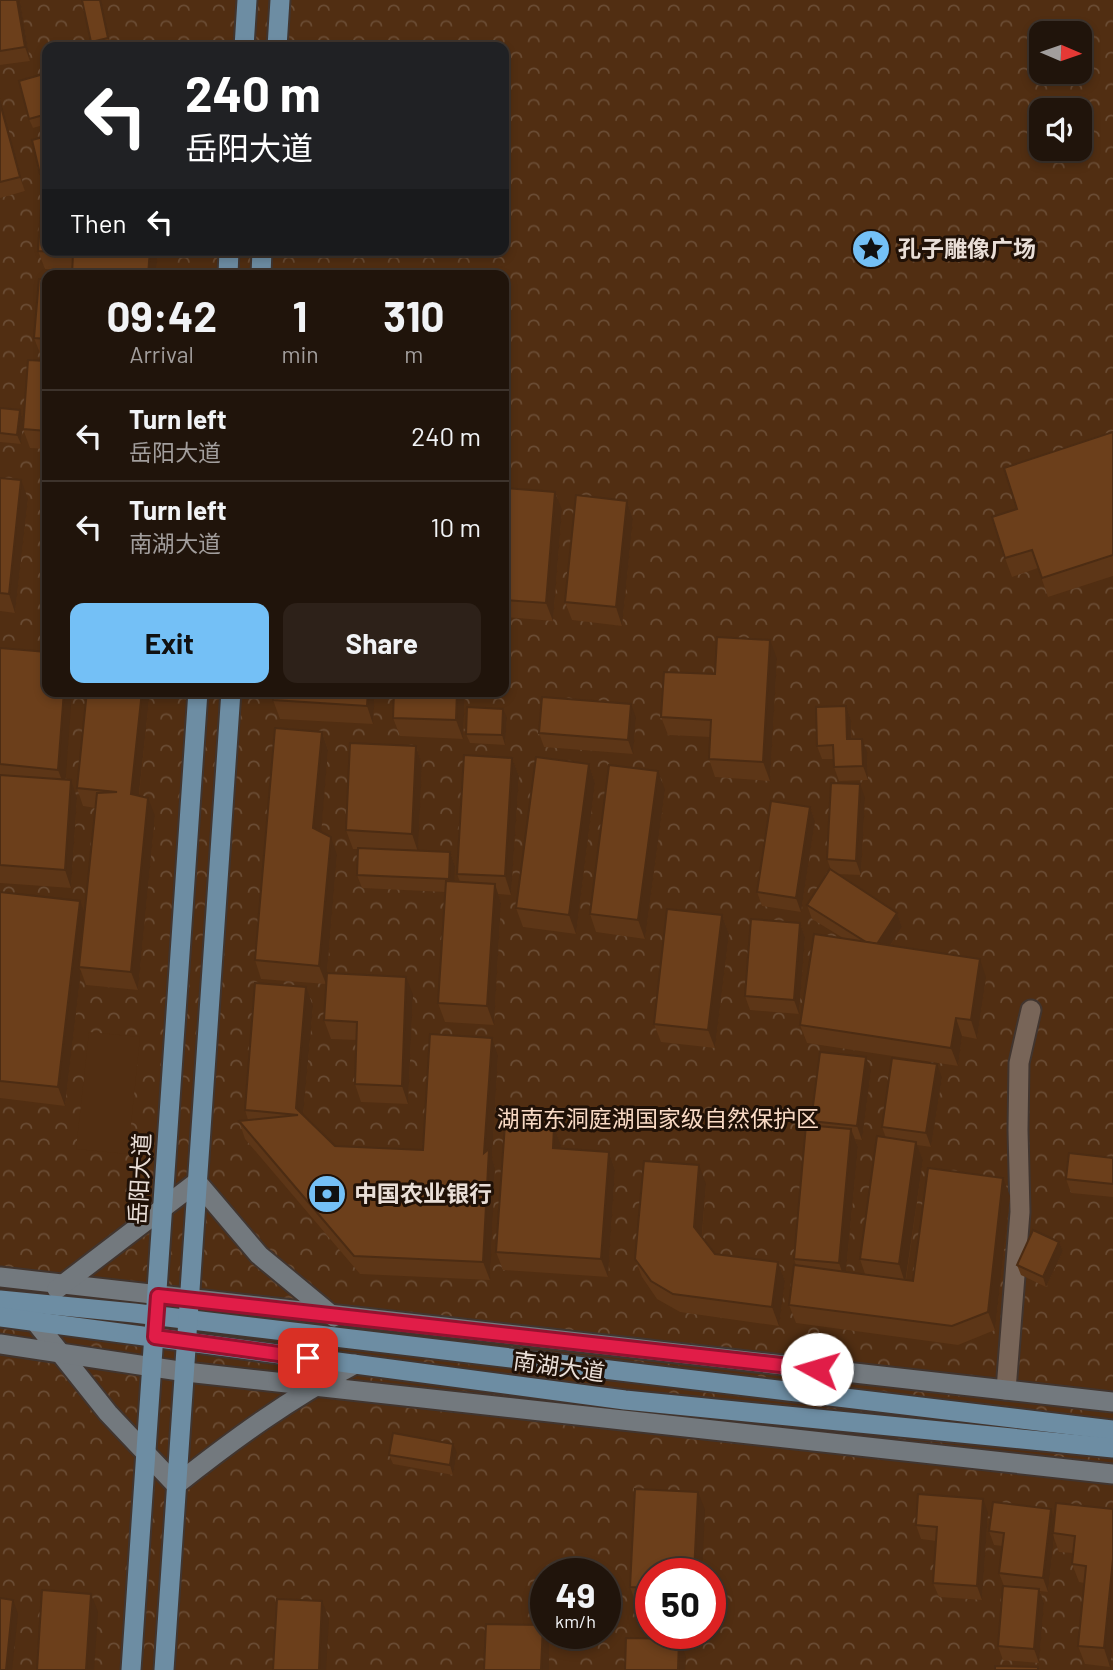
<!DOCTYPE html>
<meta charset="utf-8">
<style>
body{margin:0;font-family:Barlow,"Noto Sans SC",sans-serif;background:#2d2119;color:#f1f3f6;height:100vh;display:flex;flex-direction:column;font-size:26px;white-space:nowrap}
*{box-sizing:border-box;margin:0}
p{font-size:23px;color:#a29e9d}
.icon{flex:none;width:38px;height:38px;fill:none;stroke:currentColor;stroke-width:2;stroke-linecap:round;stroke-linejoin:round}
.map{position:relative;flex:1;overflow:hidden}
.panel{position:absolute;left:42px;top:270px;width:467px;height:427px;display:flex;flex-direction:column;background:#20140b;border-radius:14px;box-shadow:0 4px 10px #0003,0 0 0 2px #3d332c}
.panel>*{flex:none}
.hud{position:absolute;left:42px;top:42px;width:467px;height:214px;border-radius:14px;box-shadow:0 4px 10px #0003,0 0 0 2px #3d332c;background:#202124;color:#fff;overflow:hidden}
.needle{width:46px;rotate:92deg}
.buttons{position:absolute;left:1029px;top:21px;display:grid;gap:14px}
.buttons a{display:grid;place-items:center;width:63px;height:63px;border-radius:14px;background:#20140b;box-shadow:0 4px 10px #0003,0 0 0 2px #3d332c;font-size:35px}
.speed{position:absolute;left:530px;top:1558px;display:flex;gap:14px;font-size:35px;font-weight:700;text-align:center}
.speed>*{display:grid;place-content:center;width:91px;height:91px;border-radius:50%;background:#20140b;box-shadow:0 4px 10px #0003,0 0 0 2px #3d332c;line-height:1}
.speed small{font-size:18px;font-weight:400}
.speed .limit{border:10px solid #d22;background:#fff;color:#111}
.pin{position:absolute;display:grid;place-items:center;width:60px;height:60px;color:#fff;margin:-30px;border-radius:14px;box-shadow:0 4px 10px #0006}
.me{position:absolute;width:77px;margin:-38px;rotate:276deg;stroke-linejoin:round;filter:drop-shadow(0 0 5px #0008)}
.turn{display:flex;align-items:center;gap:24px;height:147px;padding:0 28px;font-size:32px}
.turn .icon{width:91px;height:91px;stroke-width:2.5}
.turn b{display:block;font-size:49px;line-height:60px}
.then{display:flex;align-items:center;height:66px;padding:0 28px;background:#0003;gap:14px;font-size:26px}
.eta{display:flex;justify-content:space-evenly;align-items:center;height:119px;text-align:center}
.eta b{font-size:42px;font-weight:700;line-height:49px}
.cta{display:flex;gap:14px;margin-top:auto;padding:14px 28px}
.cta a{flex:1;height:80px;border-radius:14px;background:#74c0f6;color:#111;font-size:28px;font-weight:700;line-height:80px;text-align:center}
.cta a+a{background:#2d2119;color:#f1f3f6}
ul{padding:0;list-style:none}
li{display:flex;align-items:center;gap:21px;height:91px;padding:0 28px;border-top:2px solid #3d332c}
li div{flex:1}
li b{display:block;font-size:26px}
li em{font-style:normal}
.map>svg:first-child{display:block}
.park{fill:url(#park-crowns);fill-rule:evenodd}
.garden{fill:#512e12}
.lines{fill:none;stroke-linecap:round;stroke-linejoin:round}
.minor-casing{stroke:#41352f;stroke-width:23}
.secondary-casing{stroke:#41352f;stroke-width:23}
.primary-casing{stroke:#41352f;stroke-width:23}
.minor{stroke:#786558;stroke-width:19}
.secondary{stroke:#73797e;stroke-width:19}
.primary{stroke:#6d8da3;stroke-width:19}
.wall{fill:#5d3617}
.shaded-wall{fill:#4c2c13}
.building{fill:#6c3f1b;stroke:#4c2c13;stroke-width:2}
.route-casing{stroke:#92132f;stroke-width:18}
.route{stroke:#e11d48;stroke-width:12}
.labels{text-anchor:middle;stroke-width:6;stroke-linejoin:round;paint-order:stroke}
.poi-label{font-size:23px;font-weight:bold;fill:#e9ded7;stroke:#201107;text-anchor:start}
.park-label{font-size:23px;fill:#f9dac5;stroke:#201107}
.street-label{font-size:23px;fill:#e9ded7;stroke:#201107}
</style>
<div class="map">
<svg width="1113" height="1670" viewBox="0 0 1113 1670">
<defs>
<pattern id="park-crowns" width="20" height="18" patternUnits="userSpaceOnUse" patternTransform="scale(1.75)"><rect width="20" height="18" fill="#512e12"/><path d="M2 6a3 3 0 1 1 6 0M12 15a3 3 0 1 1 6 0" fill="none" stroke="#6a4c34"/></pattern>
</defs>
<rect width="100%" height="100%" fill="#2a1a0f"/>
<path class="park" d="M0,0H1113V1670H0ZM1041,33H1080V72H1041ZM47,47H504V250H47ZM1041,110H1080V149H1041ZM47,275H504V691H47ZM546,1573H606V1633H546ZM651,1573H710V1633H651Z"/>
<path class="garden" d="M89,1032L140,1037L128,1154L76,1149Z"/>
<g class="lines">
<defs>
<path id="minor" d="M1006,1390L1020,1212L1018,1130L1019,1063L1031,1010"/>
<g id="secondary">
<path d="M0,1277L1113,1402"/>
<path d="M57,1289L197,1182L259,1255L334,1317"/>
<path d="M34,1320L108,1413L176,1485C234,1439 289,1399 355,1364"/>
<path d="M0,1344L186,1372L1113,1474"/>
</g>
<g id="primary">
<path d="M244,47L247,0"/>
<path d="M277,47L280,0"/>
<path d="M228,275L229,250"/>
<path d="M261,275L262,250"/>
<path d="M0,1300L134,1313L1113,1430"/>
<path d="M0,1317L625,1400L1113,1448"/>
<path d="M131,1670L198,691"/>
<path d="M164,1670L231,691"/>
</g>
</defs>
<use href="#minor" class="minor-casing"/>
<use href="#secondary" class="secondary-casing"/>
<use href="#primary" class="primary-casing"/>
<use href="#minor" class="minor"/>
<use href="#secondary" class="secondary"/>
<use href="#primary" class="primary"/>
</g>
<g class="wall">
<path d="M0,0H20L30,61L0,65Z"/>
<path d="M82,0H101L111,47H113H93Z"/>
<path d="M47,73V124L33,128L29,119Z"/>
<path d="M0,98L25,191L0,198Z"/>
<path d="M47,136V250H158L156,275L45,269L38,251L43,182L40,174Z"/>
<path d="M47,279V357L41,356L34,338Z"/>
<path d="M47,361V449L30,448L23,429Z"/>
<path d="M0,408L20,410L23,420L21,444L0,442Z"/>
<path d="M1113,432V576L1048,597L1038,568L1012,577L1005,558L1017,509Z"/>
<path d="M0,478L28,499L15,613L0,611Z"/>
<path d="M504,488L562,510L553,621L504,617Z"/>
<path d="M627,501L633,519L622,626L572,620L565,602Z"/>
<path d="M47,558V618L44,608Z"/>
<path d="M0,648L65,779L77,798L71,888L0,883Z"/>
<path d="M777,659L770,781L715,777L709,759L710,737L668,735L661,717L715,674Z"/>
<path d="M87,691H150L139,796L155,816L138,990L86,985L81,971L65,1106L0,1098V892L85,914L95,808L83,806L77,788Z"/>
<path d="M375,691L373,724L280,719L273,700Z"/>
<path d="M465,691L463,739L400,736L393,718Z"/>
<path d="M846,706L851,720L852,739L867,752L868,780L839,781L834,767L833,759H822L817,746Z"/>
<path d="M507,718L505,745L470,743L466,734Z"/>
<path d="M636,718L633,754L544,747L539,733Z"/>
<path d="M322,732L328,750L321,832L337,855L327,973L413,995L408,1104L361,1102L355,1084L357,1040L331,1039L324,1020L326,984L261,979L255,960Z"/>
<path d="M416,746L422,765L418,850L450,852L455,866L454,882H460L457,874L512,758L519,776L511,895L498,894L501,903L494,1025L445,1022L438,1003L445,892L362,888L357,875L358,849H353L346,830Z"/>
<path d="M589,764L595,783L576,934L523,927L516,908Z"/>
<path d="M665,790L645,939L596,932L590,914Z"/>
<path d="M865,798L861,875L836,874L897,913L902,927L890,946L986,978L977,1039L962,1036L958,1066L807,1043L800,1025L843,938L812,919L807,905L831,870L827,859Z"/>
<path d="M810,807L815,821L801,912L762,906L757,892Z"/>
<path d="M722,915L729,934L715,1048L661,1042L654,1024Z"/>
<path d="M800,923L805,937L799,1014L750,1010L745,996Z"/>
<path d="M313,1006L303,1116L335,1146L423,1150L498,1056L492,1158L495,1168L490,1280L360,1274L245,1139L239,1121L248,1120L245,1110Z"/>
<path d="M871,1071L862,1140L855,1139L858,1147L846,1272L865,1274L860,1259L886,1138L882,1127L942,1078L931,1147L917,1145L923,1160L906,1280L913,1281L1010,1196L995,1330L958,1345L796,1323L789,1305L796,1265L794,1259L813,1125L811,1121Z"/>
<path d="M554,1127L561,1145V1148L609,1152L615,1170L608,1277L503,1270L496,1252Z"/>
<path d="M1113,1158V1197L1071,1193L1066,1179Z"/>
<path d="M706,1184L702,1237L715,1254L778,1262L785,1281L779,1326L680,1312L657,1299L642,1277L635,1259Z"/>
<path d="M1059,1242L1063,1251L1046,1287L1021,1275L1017,1265Z"/>
<path d="M457,1453L453,1475L393,1464L389,1455Z"/>
<path d="M1051,1509L1054,1518L1113,1509L1110,1667L1085,1664L1078,1646L1084,1583L1079,1582L1072,1564L1073,1553L1059,1552L1054,1538L1048,1592L1040,1591L1044,1603L1039,1663L1003,1660L998,1646L1004,1586L999,1573L1002,1546L994,1545L989,1531Z"/>
<path d="M705,1510L651,1573V1606H637L630,1587Z"/>
<path d="M988,1513L982,1600L939,1597L933,1583L936,1541L921,1539L916,1525Z"/>
</g>
<g class="shaded-wall">
<path d="M17,0H20L30,61L25,47Z"/>
<path d="M100,0H101L111,47L108,38Z"/>
<path d="M0,98L25,191L20,177L0,103Z"/>
<path d="M150,250H158L156,275H148Z"/>
<path d="M20,410L23,420L21,444L17,435Z"/>
<path d="M21,480L28,499L15,613L9,594Z"/>
<path d="M555,492L562,510L553,621L546,603Z"/>
<path d="M627,501L633,519L622,626L616,607Z"/>
<path d="M770,640L777,659L770,781L763,762Z"/>
<path d="M64,691H72L65,788L58,770Z"/>
<path d="M142,691H150L137,812L131,794Z"/>
<path d="M368,691H375L373,724L367,706Z"/>
<path d="M457,691H465L463,739L456,720Z"/>
<path d="M631,704L636,718L633,754L628,740Z"/>
<path d="M846,706L851,720L852,753L847,739Z"/>
<path d="M503,709L507,718L505,745L502,735Z"/>
<path d="M322,732L328,750L320,846L313,828Z"/>
<path d="M862,739L867,752L868,780L863,766Z"/>
<path d="M416,746L422,765L418,852L412,834Z"/>
<path d="M512,758L519,776L511,895L505,876Z"/>
<path d="M589,764L595,783L576,934L569,915Z"/>
<path d="M658,771L665,790L645,939L638,920Z"/>
<path d="M71,780L77,798L71,888L65,870Z"/>
<path d="M860,784L865,798L861,875L856,861Z"/>
<path d="M148,798L155,816L138,990L131,972Z"/>
<path d="M810,807L815,821L801,912L796,898Z"/>
<path d="M331,837L337,855L326,984L319,966Z"/>
<path d="M450,852L455,866L454,893L449,879Z"/>
<path d="M495,884L501,903L494,1025L487,1006Z"/>
<path d="M80,901L87,920L79,967L81,971L65,1106L58,1087Z"/>
<path d="M897,913L902,927L880,961L875,947Z"/>
<path d="M722,915L729,934L715,1048L708,1030Z"/>
<path d="M800,923L805,937L799,1014L794,1000Z"/>
<path d="M980,959L986,978L977,1039L971,1020Z"/>
<path d="M406,977L413,995L408,1104L402,1086Z"/>
<path d="M306,987L313,1006L302,1127L296,1108Z"/>
<path d="M956,1018L962,1036L958,1066L951,1048Z"/>
<path d="M492,1038L498,1056L492,1158L495,1168L490,1280L483,1262L484,1153Z"/>
<path d="M866,1057L871,1071L862,1140L857,1126Z"/>
<path d="M937,1064L942,1078L931,1147L926,1133Z"/>
<path d="M554,1127L561,1145L559,1166L553,1148Z"/>
<path d="M851,1129L858,1147L845,1281L839,1263Z"/>
<path d="M916,1142L923,1160L905,1283L899,1264Z"/>
<path d="M609,1152L615,1170L608,1277L601,1259Z"/>
<path d="M699,1165L706,1184L701,1245L694,1227Z"/>
<path d="M1003,1178L1010,1196L995,1330L988,1312Z"/>
<path d="M1059,1242L1063,1251L1046,1287L1043,1277Z"/>
<path d="M778,1262L785,1281L779,1326L772,1307Z"/>
<path d="M453,1444L457,1453L453,1475L450,1465Z"/>
<path d="M698,1492L705,1510L702,1573H694Z"/>
<path d="M983,1499L988,1513L982,1600L977,1586Z"/>
<path d="M1051,1509L1056,1523L1053,1533L1054,1538L1048,1592L1043,1578Z"/>
<path d="M1113,1559V1640L1110,1667L1104,1648Z"/>
<path d="M1039,1589L1044,1603L1039,1663L1034,1649Z"/>
<path d="M91,1594L98,1612L94,1670H86Z"/>
<path d="M13,1600L18,1614L12,1670H6Z"/>
<path d="M322,1601L329,1619L326,1670H319Z"/>
<path d="M543,1625L549,1644V1670H541Z"/>
<path d="M679,1639L686,1657L685,1670H678Z"/>
</g>
<g class="building">
<path d="M0,0H17L25,47L0,51Z"/>
<path d="M82,0H100L108,38L91,42Z"/>
<path d="M47,73V114L29,119L19,81Z"/>
<path d="M0,103L20,177L0,182Z"/>
<path d="M47,136V173L40,174L32,140Z"/>
<path d="M43,181H47V250H150L148,275H72L73,253L38,251Z"/>
<path d="M39,279H47V339L34,338Z"/>
<path d="M28,360L47,361V431L23,429Z"/>
<path d="M0,408L20,410L17,435L0,433Z"/>
<path d="M1113,432V555L1042,578L1032,550L1005,558L992,517L1017,509L1004,468Z"/>
<path d="M0,478L21,480L9,594L0,593Z"/>
<path d="M504,488L555,492L546,603L504,600Z"/>
<path d="M576,495L627,501L616,607L565,602Z"/>
<path d="M47,558V608H44Z"/>
<path d="M717,637L770,640L763,762L709,759L711,720L661,717L664,672L715,674Z"/>
<path d="M0,648L47,652V691H64L58,770L0,764Z"/>
<path d="M87,691H142L131,794L148,798L131,972L79,967L97,793L117,792L77,788Z"/>
<path d="M273,691H368L367,706L273,700Z"/>
<path d="M394,691H457L456,720L393,718Z"/>
<path d="M542,697L631,704L628,740L539,733Z"/>
<path d="M846,706L847,739H862L863,766L834,767L833,745L817,746L816,707Z"/>
<path d="M467,707L503,709L502,735L466,734Z"/>
<path d="M275,728L322,732L313,828L331,837L319,966L255,960Z"/>
<path d="M350,743L416,746L412,834L346,830Z"/>
<path d="M464,755L512,758L505,876L457,874Z"/>
<path d="M536,757L589,764L569,915L516,908Z"/>
<path d="M609,765L658,771L638,920L590,914Z"/>
<path d="M0,775L71,780L65,870L0,865Z"/>
<path d="M831,783L860,784L856,861L827,859Z"/>
<path d="M771,801L810,807L796,898L757,892Z"/>
<path d="M358,848L450,852L449,879L357,875Z"/>
<path d="M830,869L897,913L877,944L866,942L807,905Z"/>
<path d="M446,881L495,884L487,1006L438,1003Z"/>
<path d="M0,892L80,901L58,1087L0,1081Z"/>
<path d="M667,909L722,915L708,1030L654,1024Z"/>
<path d="M751,919L800,923L794,1000L745,996Z"/>
<path d="M814,934L980,959L971,1020L956,1018L951,1048L800,1025Z"/>
<path d="M327,973L406,977L402,1086L355,1084L357,1022L324,1020Z"/>
<path d="M255,983L306,987L296,1108L335,1146L423,1150L430,1034L492,1038L484,1153L489,1149L483,1262L354,1256L239,1121L298,1115L245,1110Z"/>
<path d="M820,1052L866,1057L857,1126L811,1121Z"/>
<path d="M892,1058L937,1064L926,1133L882,1127Z"/>
<path d="M505,1124L554,1127L553,1148L609,1152L601,1259L496,1252Z"/>
<path d="M806,1125L851,1129L839,1263L794,1259Z"/>
<path d="M877,1136L916,1142L899,1264L860,1259Z"/>
<path d="M1069,1153L1113,1158V1184L1066,1179Z"/>
<path d="M644,1161L699,1165L694,1227L715,1254L778,1262L772,1307L673,1294L651,1281L635,1259Z"/>
<path d="M928,1168L1003,1178L988,1312L952,1326L789,1305L794,1265L913,1281Z"/>
<path d="M1033,1230L1059,1242L1043,1277L1017,1265Z"/>
<path d="M393,1433L453,1444L450,1465L389,1455Z"/>
<path d="M635,1489L698,1492L694,1573H651V1588L630,1587Z"/>
<path d="M918,1494L983,1499L977,1586L933,1583L937,1527L916,1525Z"/>
<path d="M993,1502L1051,1509L1043,1578L999,1573L1004,1533L989,1531Z"/>
<path d="M1056,1503L1113,1509V1559L1104,1648L1078,1646L1086,1566L1072,1564L1075,1536L1053,1533Z"/>
<path d="M1003,1586L1039,1589L1034,1649L998,1646Z"/>
<path d="M42,1590L91,1594L86,1670H37Z"/>
<path d="M0,1598L13,1600L6,1670H0Z"/>
<path d="M277,1599L322,1601L319,1670H273Z"/>
<path d="M486,1624L543,1625L541,1670H484Z"/>
<path d="M626,1638L679,1639L678,1670H625Z"/>
<path d="M995,1666L1038,1667V1670H995Z"/>
</g>
<g class="lines">
<defs>
<path id="route" d="M308,1358L155,1337L158,1296L817,1369"/>
</defs>
<use href="#route" class="route-casing"/>
<use href="#route" class="route"/>
</g>
<defs>
<symbol id="sight-disc" viewBox="-11 -11 22 22"><circle r="9.5" fill="#74c0f6" stroke="#201107"/><path d="M0-6L1.8-2.2L6-1.7L2.9 1.2L3.7 5.4L0 3.3L-3.7 5.4L-2.9 1.2L-6-1.7L-1.8-2.2Z" fill="#111"/></symbol>
<symbol id="bank-disc" viewBox="-11 -11 22 22"><circle r="9.5" fill="#74c0f6" stroke="#201107"/><path d="M-6-4H6V4H-6ZM0-2.3a2.3 2.3 0 1 0 0 4.6a2.3 2.3 0 1 0 0-4.6Z" fill="#111"/></symbol>
</defs>
<g fill-rule="evenodd">
<use href="#sight-disc" x="849" y="227" width="44" height="44"/>
<use href="#bank-disc" x="305" y="1172" width="44" height="44"/>
</g>
<g class="labels">
<g class="poi-label">
<text x="898" y="257">孔子雕像广场</text>
<text x="354" y="1202">中国农业银行</text>
</g>
<g class="park-label">
<text x="658" y="1127">湖南东洞庭湖国家级自然保护区</text>
</g>
<g class="street-label">
<text transform="translate(140 1179) rotate(-87)" y="8">岳阳大道</text>
<text transform="translate(559 1367) rotate(8)" y="8">南湖大道</text>
</g>
</g>
</svg>
<div class="buttons">
<a><svg class="needle" viewBox="-14 -14 28 28"><path d="M0-13l5 13h-10z" fill="#e53935"/><path d="M0 13l5-13h-10z" fill="#a29e9d"/></svg></a>
<a><svg class="icon" aria-label="sound" viewBox="0 0 24 24"><path d="M4 9h4l5-4v14l-5-4H4zM17 9q2 3 0 6"/></svg></a>
</div>
<div class="speed"><div>49<small>km/h</small></div><div class="limit">50</div></div>
<div class="pin" style="left:308px;top:1358px;background:#d93025"><svg class="icon" aria-label="arrive" viewBox="0 0 24 24"><path d="M6 21V4h12l-3 4 3 4H6"/></svg></div>
<svg class="me" style="left:817px;top:1369px" viewBox="-20 -20 40 40"><circle r="19" fill="#fff"/><path d="M0-13L10 11 0 6-10 11z" fill="#e11d48"/></svg>
<div class="hud">
<div class="turn"><svg class="icon" aria-label="left" viewBox="0 0 24 24"><path d="M17 20v-9H6M10 6l-5 5 5 5"/></svg><div><b>240 m</b>岳阳大道</div></div>
<div class="then">Then<svg class="icon" aria-label="left" viewBox="0 0 24 24"><path d="M17 20v-9H6M10 6l-5 5 5 5"/></svg></div>
</div>
<section class="panel">
<div class="eta">
<div><b>09:42</b><p>Arrival</p></div>
<div><b>1</b><p>min</p></div>
<div><b>310</b><p>m</p></div>
</div>
<ul>
<li><svg class="icon" aria-label="left" viewBox="0 0 24 24"><path d="M17 20v-9H6M10 6l-5 5 5 5"/></svg><div><b>Turn left</b><p>岳阳大道</p></div><em>240 m</em></li>
<li><svg class="icon" aria-label="left" viewBox="0 0 24 24"><path d="M17 20v-9H6M10 6l-5 5 5 5"/></svg><div><b>Turn left</b><p>南湖大道</p></div><em>10 m</em></li>
</ul>
<div class="cta"><a>Exit</a><a>Share</a></div>
</section>
</div>
